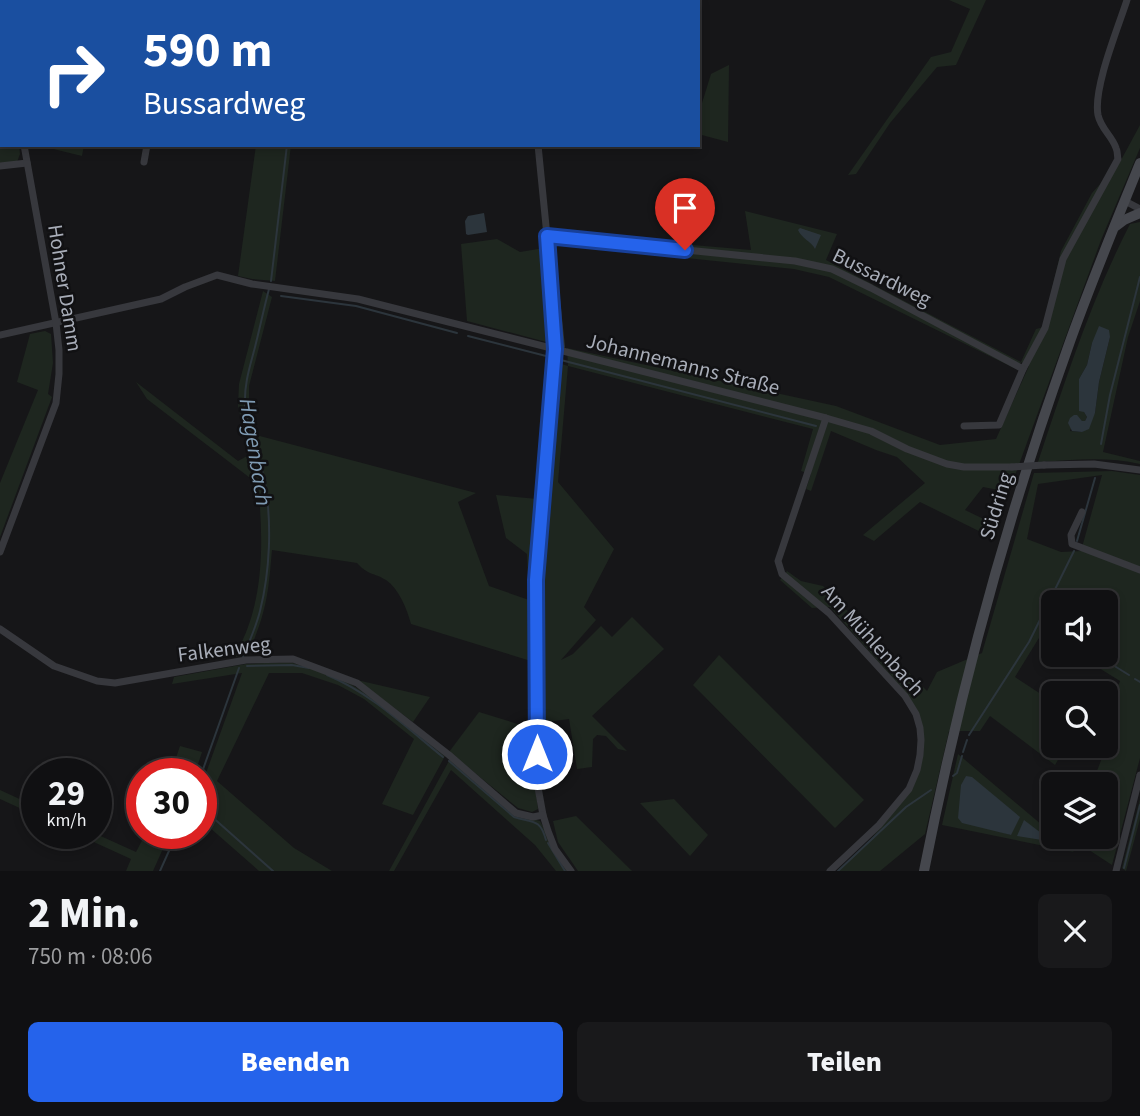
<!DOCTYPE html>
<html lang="de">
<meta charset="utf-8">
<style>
body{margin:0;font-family:"Source Sans 3",sans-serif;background:#19191b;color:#f1f3f6;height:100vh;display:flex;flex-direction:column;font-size:26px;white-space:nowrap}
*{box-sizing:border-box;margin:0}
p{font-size:23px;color:#9c9d9f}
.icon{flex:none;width:38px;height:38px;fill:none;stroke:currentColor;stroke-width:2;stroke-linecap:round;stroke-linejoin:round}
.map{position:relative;height:871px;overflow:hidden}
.side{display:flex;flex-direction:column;background:#101012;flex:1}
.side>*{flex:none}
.hud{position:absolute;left:0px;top:0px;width:700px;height:147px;box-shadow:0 4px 10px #0003,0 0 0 2px #303032;background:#1a4fa0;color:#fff;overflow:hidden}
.tools{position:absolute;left:1041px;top:590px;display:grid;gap:14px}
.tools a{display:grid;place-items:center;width:77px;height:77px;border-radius:10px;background:#101012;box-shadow:0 4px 10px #0003,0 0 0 2px #303032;font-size:35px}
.speed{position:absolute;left:21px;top:758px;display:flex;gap:14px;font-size:35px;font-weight:700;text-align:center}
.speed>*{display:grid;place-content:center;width:91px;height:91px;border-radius:50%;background:#101012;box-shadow:0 4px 10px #0003,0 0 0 2px #303032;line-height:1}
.speed small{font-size:18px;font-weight:400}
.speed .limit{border:10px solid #d22;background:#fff;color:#111}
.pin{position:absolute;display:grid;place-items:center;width:60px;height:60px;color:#fff;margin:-72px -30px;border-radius:50% 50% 50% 0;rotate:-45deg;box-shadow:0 0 7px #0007}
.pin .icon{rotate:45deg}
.me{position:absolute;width:77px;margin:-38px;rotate:0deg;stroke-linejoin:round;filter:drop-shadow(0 0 5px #0008)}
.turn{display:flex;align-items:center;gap:24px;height:147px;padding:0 28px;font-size:32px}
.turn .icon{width:91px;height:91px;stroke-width:2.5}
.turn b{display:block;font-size:49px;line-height:60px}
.round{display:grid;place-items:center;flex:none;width:74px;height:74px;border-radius:10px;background:#19191b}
.headline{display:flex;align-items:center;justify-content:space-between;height:119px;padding:0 28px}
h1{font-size:42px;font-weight:800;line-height:52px}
.action{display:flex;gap:14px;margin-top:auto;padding:14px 28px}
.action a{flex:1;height:80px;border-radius:10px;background:#2563eb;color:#fff;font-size:28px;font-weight:800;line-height:80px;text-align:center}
.action a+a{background:#19191b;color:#f1f3f6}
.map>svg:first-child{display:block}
.green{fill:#1e261f;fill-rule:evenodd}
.water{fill:#2c353c}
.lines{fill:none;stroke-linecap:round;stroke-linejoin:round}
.stream{stroke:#2c353c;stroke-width:2}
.minor{stroke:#37383d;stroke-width:7}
.secondary{stroke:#45474d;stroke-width:10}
.minor-bridge{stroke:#37383d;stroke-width:7}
.route-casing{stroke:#184099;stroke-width:18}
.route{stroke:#2563eb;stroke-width:12}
.labels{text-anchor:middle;stroke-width:5;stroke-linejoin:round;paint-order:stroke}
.street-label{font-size:21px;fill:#a8adb8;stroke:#111113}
.water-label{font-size:23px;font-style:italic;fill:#7f9bb3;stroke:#111113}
</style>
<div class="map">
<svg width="1140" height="871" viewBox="0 0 1140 871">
<rect width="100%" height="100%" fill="#161618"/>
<g class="green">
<path d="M0,0H16L15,2H2V145H19L20,154L17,162L0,163Z"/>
<path d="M949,0H986L956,65L937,67L890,123L856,174L848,175L931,57L951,52L970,9Z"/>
<path d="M729,65L728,142L698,134V116L711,74Z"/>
<path d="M1140,125V148L1101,240L1009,492L983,487L965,510L998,526L993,538L920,502L874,541L863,535L925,483L897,457L876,450L831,431L811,491L806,489L811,474L801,471L813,429L568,366L558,482L614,549L584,607L596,620L561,660L573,654L601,626L612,637L632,617L664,649L592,716L627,751L618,749L606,736L597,735L593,739L592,767L577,769L569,719L540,723L542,663L534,662L411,624C407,609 399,589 386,580C373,572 369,576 357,563L272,550C270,571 269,592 263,613C259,628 253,642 248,656L235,657C242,642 249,627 253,611C264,570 262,526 258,484L147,399L136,382L238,461L251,454L243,428L238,406L239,384L263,291L272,297L249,386V405L256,435L476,493L458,502L489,586L529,600L527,554L506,538L496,495L538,499L546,359L568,366L567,348L836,406L940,445L996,439L1029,366L1021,362L1018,370L829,277L794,269L657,255L658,242L751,250L745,211L837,234L826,260L1021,362L1036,329L1048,326L1051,293L1061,251L1092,193L1120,162Z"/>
<path d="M37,145H84L82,156Z"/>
<path d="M256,145H291L275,281L252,279L238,276Z"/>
<path d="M1140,222V301L1128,337L1103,452L1140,461V464C1107,456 1072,460 1038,462C1065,381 1091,300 1130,224ZM1110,337L1099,382L1095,413L1082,432L1070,431L1076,415L1082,421H1085L1087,417L1084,412L1079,379L1087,365L1092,343Z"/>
<path d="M497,239L520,252L544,248L550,343L467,321L461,244Z"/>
<path d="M45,331L51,334L53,363L48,394L52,397L0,537V483L38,390L17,382L30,334Z"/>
<path d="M1112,471L1140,475V758L1112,865L1069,837L1106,836V784H1092L1110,737L1106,735V718L1120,681L1078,655L1106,654V602H1054L1053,639L1042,633L1015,677L1053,702L1054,746H1066L1055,765L990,716L980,731H949L925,834L880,871H837L870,840L913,788L923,756L924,739L907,694L830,607L812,608L780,580L787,571L801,581L823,586L927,691L937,672L982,653L1034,473ZM1102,475L1081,551L1061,552L1027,539L1038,484Z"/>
<path d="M719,655L864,800L835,828L693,685Z"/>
<path d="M265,663C274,663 284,662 293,663C348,669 402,722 445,756L413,815L382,804L414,739L364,699L338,685L302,673H269L217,781L294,848L332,871H259L201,820V787L242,673L172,684L174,677L246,664Z"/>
<path d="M357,680L430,697L413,722Z"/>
<path d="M479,712L534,729L535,782L538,809L532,812L518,808L449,752Z"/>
<path d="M180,746L202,752L195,773H171Z"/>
<path d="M958,754L1074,852L942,825ZM966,776L1011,835L959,818Z"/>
<path d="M450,759L515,814L540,821L568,871H556L535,845L451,770L394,871H389Z"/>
<path d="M0,790L37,807V816L0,799Z"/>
<path d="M674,799L708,835L690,856L640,803Z"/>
<path d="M1140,799V819L1126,871L1122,868Z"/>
<path d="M576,816L632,871H578L558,842L553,821Z"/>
<path d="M74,833H94L136,852L146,833H170L153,871H126L131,859Z"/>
</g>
<g class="water">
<path d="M484,213L487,232L468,235L466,234L465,221L468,216Z"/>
<path d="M800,228L821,235L815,249C812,242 801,238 798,230Z"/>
<path d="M1099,326L1109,330L1110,337L1099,382L1095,413L1089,429L1082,432L1072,431L1068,423L1070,418L1074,415H1077L1082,421H1085L1087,417L1084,412L1079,411V379L1087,365L1092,343Z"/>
<path d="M966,776L972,777L1020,817L1011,835L962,823L958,818L961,785Z"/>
<path d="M1024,820L1049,839L1048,841L1017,836Z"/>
</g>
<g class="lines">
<g class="stream">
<path d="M305,2V0"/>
<path d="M553,240L564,347"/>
<path d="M271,281L287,145"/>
<path d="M281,296L356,306L457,333"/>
<path d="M468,336L550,357"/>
<path d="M557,359L816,426"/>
<path d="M1101,444L1110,395L1140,277"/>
<path d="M1077,541L1095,478"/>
<path d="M542,599L560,360"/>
<path d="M1048,626L1054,630"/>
<path d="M1095,654L1129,675"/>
<path d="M243,657C249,642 256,627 260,611C270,571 272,524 265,483C260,456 247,431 245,405C244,384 250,366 255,347C260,327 264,308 269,289"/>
<path d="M247,666L292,665L309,668"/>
<path d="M327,675C371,693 407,728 443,757"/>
<path d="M1135,679L1140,682"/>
<path d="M969,735L1029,642L1074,551"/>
<path d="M963,752L967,740"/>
<path d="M449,761L514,817C533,823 540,818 546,840"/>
<path d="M201,775L239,668"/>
<path d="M953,776L957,773L962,756"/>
<path d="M201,807L273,871"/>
<path d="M548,843L565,871"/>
<path d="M1124,868L1140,805"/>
<path d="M160,871L177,833"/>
<path d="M838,871L906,807L931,790"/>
</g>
<g class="minor">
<path d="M21,2V0"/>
<path d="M526,2V0"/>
<path d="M538,145L547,236L555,349L536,580L537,782L543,815L548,831L555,849L571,871"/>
<path d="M144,162L147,145"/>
<path d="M0,166L27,163"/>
<path d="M1125,201L1140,209"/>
<path d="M547,236L795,261L832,269L871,288L1023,369L1045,328L1063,259L1118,159C1117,156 1118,152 1116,148C1112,136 1101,129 1098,115C1093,88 1118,28 1127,0"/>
<path d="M0,335L161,299L185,287L217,275L252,284L358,299L826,418L871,431L907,449L947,464L964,467H1012"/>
<path d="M826,418L778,561L782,574L829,613L905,696L916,714L920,728L921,740L920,755L917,770L909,789L879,825L830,871"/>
<path d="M964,426L999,425L1023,369"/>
<path d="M1044,465L1094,464L1140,470"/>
<path d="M1082,512L1071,535L1072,544L1140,570"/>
<path d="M0,552L56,403L59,374V350L56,323L24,145"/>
<path d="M0,629L54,666L97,681L115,683L246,660L293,659L357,683L449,755L516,813L533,817L543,815"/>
<path d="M1116,871L1140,775"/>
</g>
<g class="secondary">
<path d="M1116,226L1124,220L1140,213"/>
<path d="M924,871C959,694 1006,520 1067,350C1089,287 1115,225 1140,163"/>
</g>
<path class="minor-bridge" d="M1012,467L1044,465"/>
</g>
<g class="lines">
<defs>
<path id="route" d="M537,754L536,580L555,349L547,236L685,250"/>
</defs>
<use href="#route" class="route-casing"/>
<use href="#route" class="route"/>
</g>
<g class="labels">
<g class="street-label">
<text transform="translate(882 277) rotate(26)" y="7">Bussardweg</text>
<text transform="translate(65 288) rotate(81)" y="7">Hohner Damm</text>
<text transform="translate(683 364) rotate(14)" y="7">Johannemanns Straße</text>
<text transform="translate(996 506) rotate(-73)" y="7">Südring</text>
<text transform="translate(873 640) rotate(48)" y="7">Am Mühlenbach</text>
<text transform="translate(224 649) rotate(-7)" y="7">Falkenweg</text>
</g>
<g class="water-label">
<text transform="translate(256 452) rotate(81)" y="8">Hagenbach</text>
</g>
</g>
</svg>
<div class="tools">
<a><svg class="icon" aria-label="sound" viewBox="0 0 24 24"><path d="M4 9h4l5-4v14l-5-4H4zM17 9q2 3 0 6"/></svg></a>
<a><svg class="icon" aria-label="search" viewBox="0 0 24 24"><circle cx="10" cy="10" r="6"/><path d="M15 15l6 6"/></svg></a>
<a><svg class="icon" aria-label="layers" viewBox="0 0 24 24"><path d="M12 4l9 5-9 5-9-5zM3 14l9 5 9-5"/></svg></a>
</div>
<div class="speed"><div>29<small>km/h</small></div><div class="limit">30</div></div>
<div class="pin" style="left:685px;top:250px;background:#d93025"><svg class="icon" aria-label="arrive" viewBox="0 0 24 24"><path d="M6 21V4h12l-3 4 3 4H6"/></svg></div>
<svg class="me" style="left:537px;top:754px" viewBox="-20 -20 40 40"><circle r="17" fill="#2563eb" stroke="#fff" stroke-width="3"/><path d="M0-11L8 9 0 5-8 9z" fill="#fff"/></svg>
<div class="hud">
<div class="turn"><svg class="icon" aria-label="right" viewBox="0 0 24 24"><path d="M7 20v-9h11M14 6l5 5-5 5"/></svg><div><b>590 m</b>Bussardweg</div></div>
</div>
</div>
<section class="side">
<div class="headline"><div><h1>2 Min.</h1><p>750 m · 08:06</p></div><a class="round"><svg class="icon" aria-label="close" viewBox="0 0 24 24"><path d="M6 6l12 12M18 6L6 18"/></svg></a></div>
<div class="action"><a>Beenden</a><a>Teilen</a></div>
</section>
